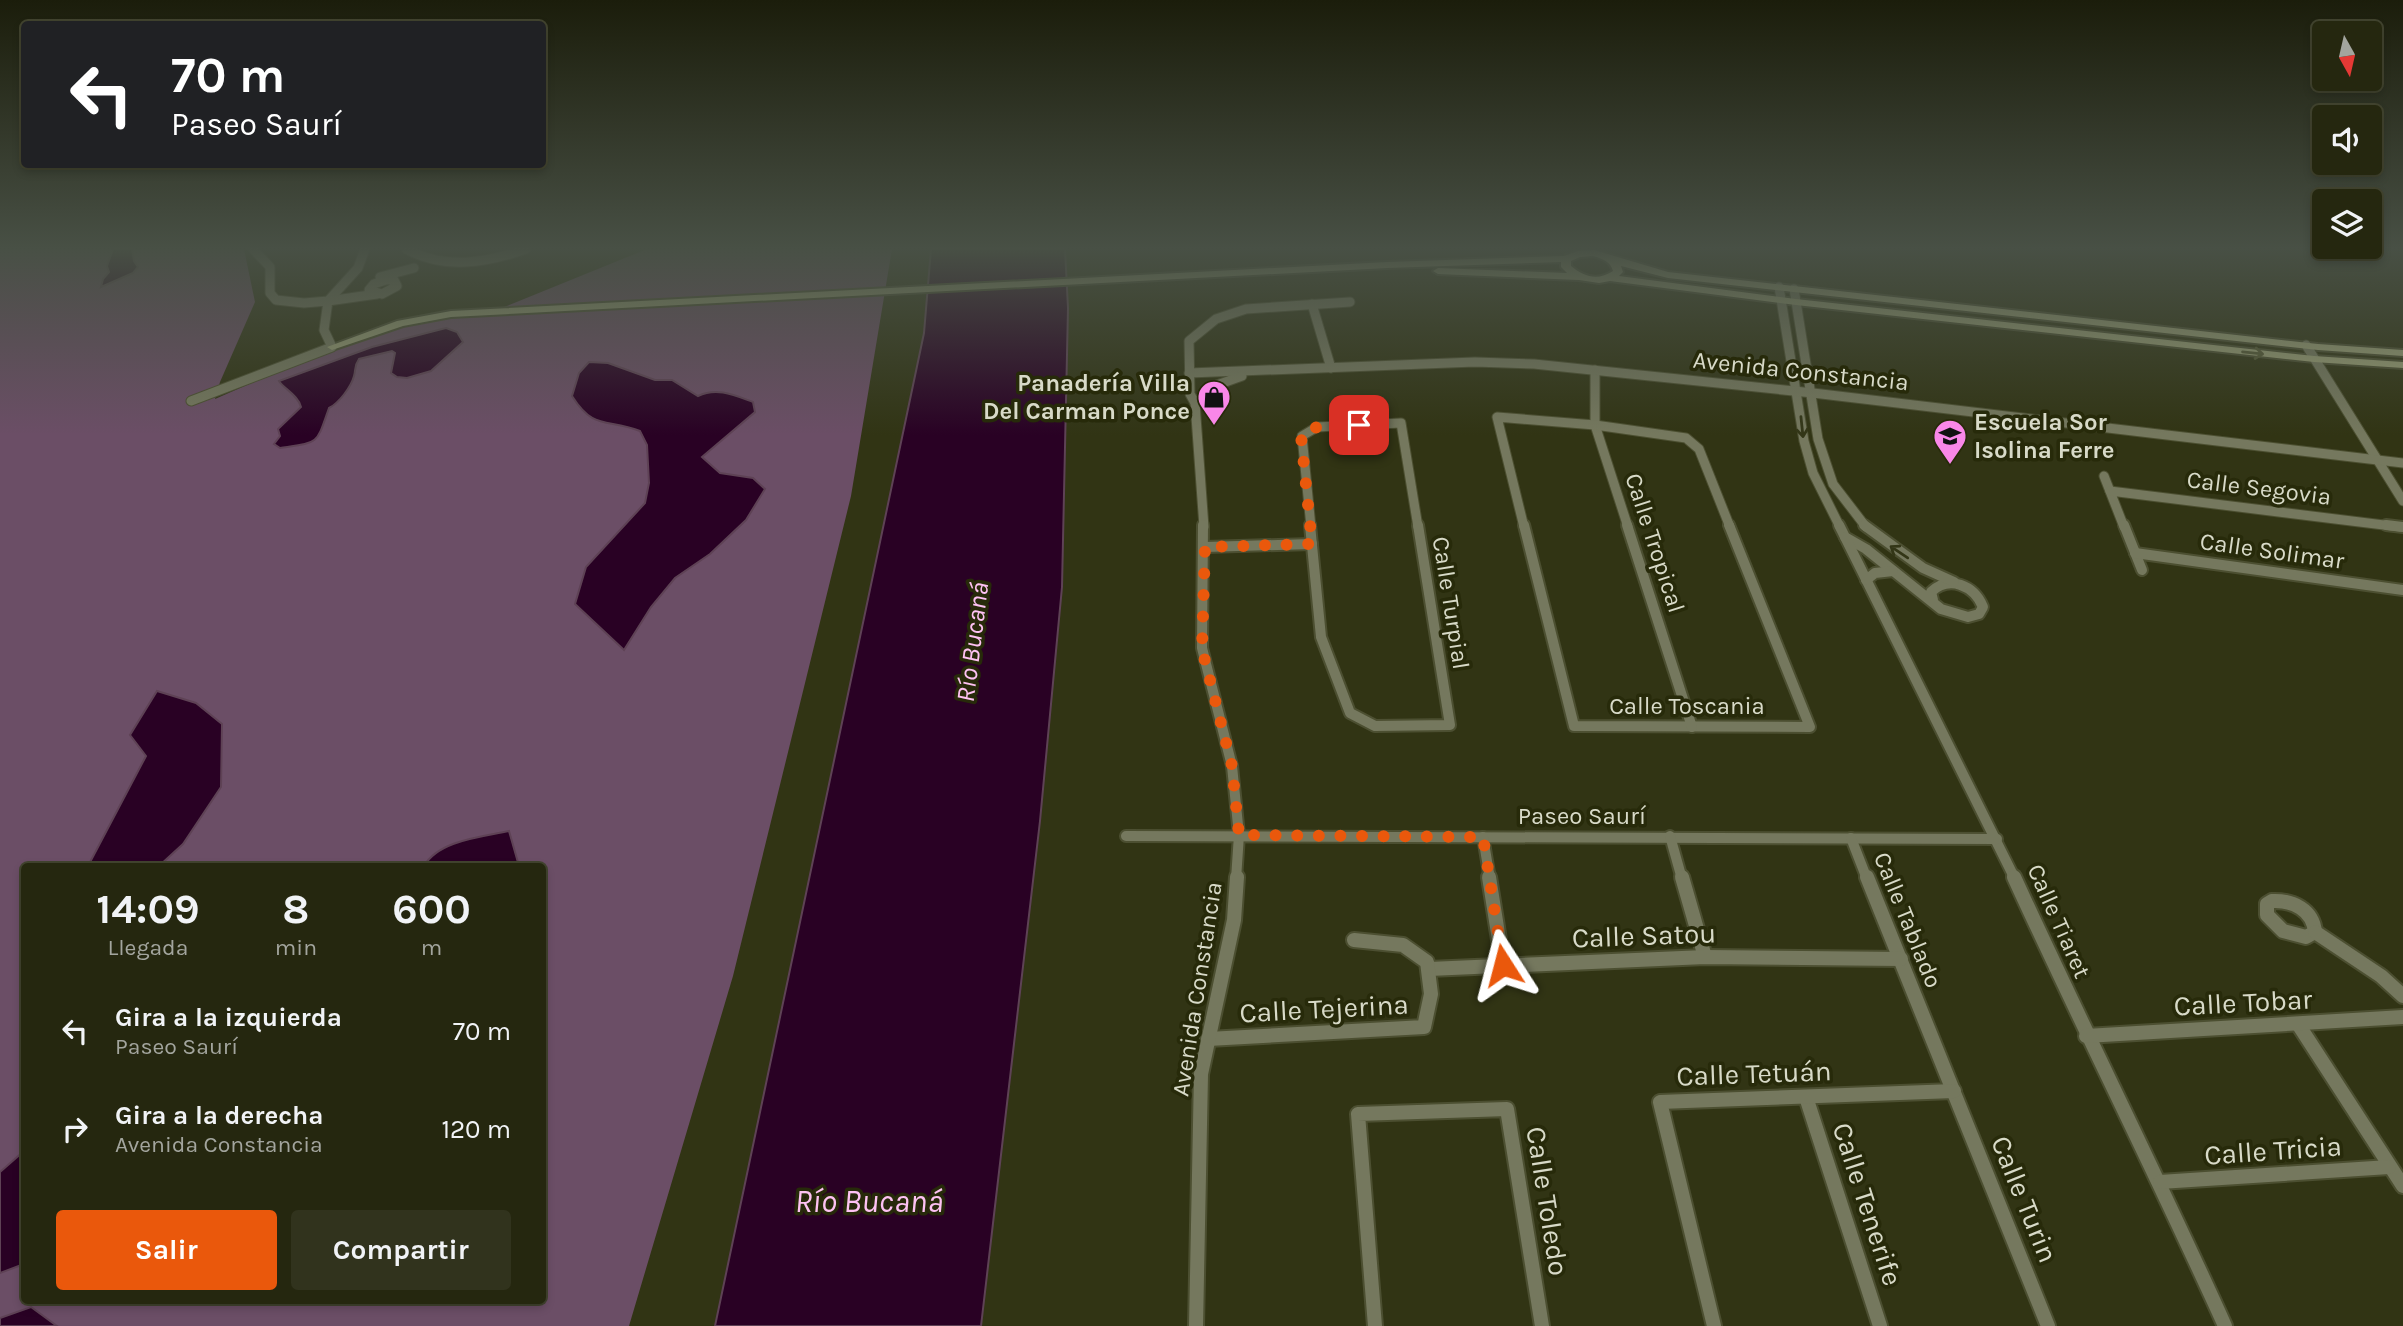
<!DOCTYPE html>
<html lang="es">
<meta charset="utf-8">
<style>
body{margin:0;font-family:Karla,sans-serif;background:#31331d;color:#f1f3f6;height:100vh;display:flex;flex-direction:column;font-size:26px;white-space:nowrap}
*{box-sizing:border-box;margin:0}
p{font-size:23px;color:#a3a59e}
.icon{flex:none;width:38px;height:38px;fill:none;stroke:currentColor;stroke-width:2;stroke-linecap:round;stroke-linejoin:round}
.map{position:relative;flex:1;overflow:hidden}
.sheet{position:absolute;left:21px;top:863px;width:525px;height:441px;display:flex;flex-direction:column;background:#25270f;border-radius:7px;box-shadow:0 4px 10px #0003,0 0 0 2px #42442f}
.sheet>*{flex:none}
.guide{position:absolute;left:21px;top:21px;width:525px;height:147px;border-radius:7px;box-shadow:0 4px 10px #0003,0 0 0 2px #42442f;background:#202124;color:#fff;overflow:hidden}
.needle{width:46px;rotate:172deg}
.fabs{position:absolute;left:2312px;top:21px;display:grid;gap:14px}
.fabs a{display:grid;place-items:center;width:70px;height:70px;border-radius:7px;background:#25270f;box-shadow:0 4px 10px #0003,0 0 0 2px #42442f;font-size:35px}
.pin{position:absolute;display:grid;place-items:center;width:60px;height:60px;color:#fff;margin:-30px;border-radius:14px;box-shadow:0 4px 10px #0006}
.me{position:absolute;width:77px;margin:-38px;rotate:351deg;stroke-linejoin:round;filter:drop-shadow(0 0 5px #0008)}
.turn{display:flex;align-items:center;gap:24px;height:147px;padding:0 35px;font-size:32px}
.turn .icon{width:91px;height:91px;stroke-width:2.5}
.turn b{display:block;font-size:49px;line-height:60px}
.eta{display:flex;justify-content:space-evenly;align-items:center;height:119px;text-align:center}
.eta b{font-size:42px;font-weight:700;line-height:49px}
.button{display:flex;gap:14px;margin-top:auto;padding:14px 35px}
.button a{flex:1;height:80px;border-radius:7px;background:#ea580c;color:#fff;font-size:28px;font-weight:700;line-height:80px;text-align:center}
.button a+a{background:#31331d;color:#f1f3f6}
ul{padding:0;list-style:none}
li{display:flex;align-items:center;gap:21px;height:98px;padding:0 35px}
li div{flex:1}
li b{display:block;font-size:26px}
li em{font-style:normal}
.map>svg:first-child{display:block}
.green{fill:#6b4e66;fill-rule:evenodd}
.water{fill:#290124;stroke:#5e4255;stroke-width:2}
.lines{fill:none;stroke-linecap:round;stroke-linejoin:round}
.street-far2-casing{stroke:#4c4f31;stroke-width:11}
.street-far1-casing{stroke:#4c4f31;stroke-width:14}
.street-casing{stroke:#4c4f31;stroke-width:18}
.secondary-casing{stroke:#4c4f31;stroke-width:4}
.street-far2{stroke:#75785e;stroke-width:9}
.street-far1{stroke:#75785e;stroke-width:10}
.street{stroke:#75785e;stroke-width:14}
.secondary{fill:#9a9f76;fill-rule:evenodd}
.oneway{stroke:#555935}
.oneway2{stroke:#333617}
.route{stroke:#ea580c;stroke-width:12;stroke-dasharray:0 21.6}
.labels{text-anchor:middle;stroke-width:7;stroke-linejoin:round;paint-order:stroke}
.street-label{font-size:24px;fill:#d8dac8;stroke:#272a0a}
.poi-label{font-size:24px;font-weight:bold;fill:#d8dac8;stroke:#272a0a;text-anchor:end}
.water-label{font-size:26px;font-style:italic;fill:#fec2f3;stroke:#272a0a}
.near-street-label{font-size:28px;fill:#d8dac8;stroke:#272a0a}
.near-water-label{font-size:32px;font-style:italic;fill:#fec2f3;stroke:#272a0a}
</style>
<div class="map">
<svg width="2403" height="1326" viewBox="0 0 2403 1326">
<rect width="100%" height="100%" fill="#313414"/>
<path class="green" d="M0,249H244L255,302L220,382L215,399L352,339L445,317L487,314L647,249H892L851,496L733,976L629,1326H0ZM24,866H542V1300H24Z"/>
<g class="water">
<path d="M113,249H132L134,261L138,267L133,273L101,287L103,279L109,272L107,266Z"/>
<path d="M931,249H1065L1068,308L1062,587L1040,821L981,1326H715L924,333Z"/>
<path d="M446,328L457,332L463,342L431,371L407,378L397,377L391,373L395,353L392,351L359,359C354,366 356,369 354,376C351,387 339,403 329,408C316,445 320,442 280,448L274,444L280,436L278,429L301,407C298,395 284,389 279,381L372,347Z"/>
<path d="M589,362L608,363L655,380H672L698,396C717,387 734,395 753,402L755,412L702,457L720,473L753,478L765,489L746,520L710,554L675,578L651,607L624,650L575,604L586,567L645,503L649,483L647,445L640,431C607,418 594,431 572,396L579,373Z"/>
<path d="M157,691L196,703L222,724L221,787L183,844L159,866H88L146,756L130,735Z"/>
<path d="M509,831L519,866H424C439,840 482,837 509,831Z"/>
<path d="M24,1151V1264L0,1273V1172Z"/>
<path d="M31,1307L57,1326H0V1318Z"/>
</g>
<g class="lines">
<defs>
<g id="street-far2">
<path d="M253,249L270,267V293L276,300L304,303L328,301L358,268L365,249"/>
<path d="M406,249C445,270 486,263 526,249"/>
<path d="M380,277L414,268"/>
<path d="M386,280H394L397,286L382,294L369,290L374,284Z"/>
<path d="M1779,287L1804,441L1813,473L1840,527"/>
<path d="M1794,289L1818,439L1833,484L1866,527"/>
<path d="M1312,304L1331,368"/>
<path d="M2306,345L2403,501"/>
<path d="M1595,370V425L1628,527"/>
<path d="M1189,373L1475,362L1534,364L1813,393L2403,463"/>
<path d="M191,401L332,347L324,330L328,301L377,294"/>
<path d="M1195,403L1217,385L1242,376"/>
<path d="M2104,476L2124,527"/>
<path d="M2110,491L2400,527"/>
<path d="M1204,527L1195,403L1190,394L1189,341L1216,319L1246,309L1350,302"/>
<path d="M1311,527L1302,436L1317,427L1401,423L1418,527"/>
<path d="M1524,527L1497,417L1595,425L1686,438L1699,449L1730,527"/>
</g>
<g id="street-far1">
<path d="M1203,525L1202,648L1232,766L1239,835L1236,879"/>
<path d="M1310,525L1321,637L1350,713L1375,726L1450,725L1418,525"/>
<path d="M1524,525L1574,726L1810,727L1729,525"/>
<path d="M1627,525L1692,727"/>
<path d="M1839,525L1845,537L1866,549L1941,609L1968,617L1979,614L1983,607C1974,585 1949,575 1931,592L1933,600"/>
<path d="M1864,525L1923,568L1954,582"/>
<path d="M2124,525L2142,570"/>
<path d="M2386,525L2403,527"/>
<path d="M1845,537L2015,879"/>
<path d="M1205,547L1312,544"/>
<path d="M2135,553L2403,590"/>
<path d="M1866,580L1875,573L1893,571"/>
<path d="M1126,836L1997,839"/>
<path d="M1670,836L1682,879"/>
<path d="M1483,837L1490,879"/>
<path d="M1851,838L1867,879"/>
</g>
<g id="street">
<path d="M1489,877L1503,965"/>
<path d="M1682,877L1705,957"/>
<path d="M1867,877L2048,1326"/>
<path d="M2014,877C2083,1028 2157,1175 2225,1326"/>
<path d="M2272,901C2293,900 2313,910 2315,932L2306,937L2283,931L2267,915V904Z"/>
<path d="M2315,932L2381,976L2403,996"/>
<path d="M1429,969L1705,957L1901,959"/>
<path d="M2298,1024L2403,1186"/>
<path d="M2086,1036L2403,1017"/>
<path d="M1208,1039L1424,1027L1431,994L1427,962L1403,945L1354,940"/>
<path d="M1806,1097L1880,1326"/>
<path d="M2160,1182L2389,1167"/>
<path d="M1196,1326L1201,1074L1234,920L1237,877"/>
<path d="M1375,1326L1358,1114L1507,1109L1542,1326"/>
<path d="M1714,1326L1660,1102L1954,1091"/>
</g>
<path id="secondary" d="M1594,250L1668,272L2318,344L2403,350V356L2318,350L1668,278L1621,266L1623,272L1619,276L1796,299L2314,356L2403,362V368L2314,362L1796,305L1610,281L1599,283L1579,280L1438,274L1433,271L1438,268L1567,273L1561,267V262L1387,268L451,317L403,326L332,350L327,347L397,321L451,311L1387,262L1564,256L1578,251ZM1593,256C1603,259 1610,261 1613,271C1598,281 1584,277 1571,266V261L1580,257Z"/>
</defs>
<use href="#street-far2" class="street-far2-casing"/>
<use href="#street-far1" class="street-far1-casing"/>
<use href="#street" class="street-casing"/>
<use href="#secondary" class="secondary-casing"/>
<use href="#street-far2" class="street-far2"/>
<use href="#street-far1" class="street-far1"/>
<use href="#street" class="street"/>
<use href="#secondary" class="secondary"/>
</g>
<defs><path id="oneway-shaft" d="M-6 0H5M1.5-3L5.5 0L1.5 3" fill="none" stroke-width="1.6" stroke-linecap="round" stroke-linejoin="round" transform="scale(1.75)"/></defs>
<use class="oneway" href="#oneway-shaft" transform="translate(2253 353) rotate(6)"/>
<g class="oneway2">
<use href="#oneway-shaft" transform="translate(1802 427) rotate(84)"/>
<use href="#oneway-shaft" transform="translate(1899 552) rotate(-146)"/>
</g>
<linearGradient id="sky" x2="0" y2="1"><stop stop-color="#1b1d0b"/><stop offset="0.57" stop-color="#485045"/><stop offset="1" stop-color="#485045" stop-opacity="0"/></linearGradient>
<rect width="2403" height="435" fill="url(#sky)"/>
<g class="lines">
<path class="route" d="M1359,425L1317,427L1301,436L1312,544L1205,547L1202,649L1232,766L1239,835L1483,837L1503,965"/>
</g>
<defs>
<symbol id="shop-pin" viewBox="-11 -11 22 30"><path d="M0 17L-7.5 6A9.5 9.5 0 1 1 7.5 6Z" fill="#f987e8" stroke="#272a0a"/><path d="M-5-2.5h2.3a2.7 3.5 0 0 1 5.4 0H5L5.5 6h-11ZM-1.5-2.5h3a1.5 2.3 0 0 0-3 0Z" fill="#111"/></symbol>
<symbol id="school-pin" viewBox="-11 -11 22 30"><path d="M0 17L-7.5 6A9.5 9.5 0 1 1 7.5 6Z" fill="#f987e8" stroke="#272a0a"/><path d="M0-5L7-2L0 1L-7-2ZM-4 1L0 2.5L4 1V4Q0 6-4 4Z" fill="#111"/></symbol>
</defs>
<g fill-rule="evenodd">
<use href="#shop-pin" x="1195" y="378" width="38" height="52"/>
<use href="#school-pin" x="1931" y="417" width="38" height="52"/>
</g>
<g class="labels">
<g class="street-label">
<text transform="translate(1801 371) rotate(6)" y="8">Avenida Constancia</text>
<text transform="translate(2259 488) rotate(7)" y="8">Calle Segovia</text>
<text transform="translate(1655 543) rotate(72)" y="8">Calle Tropical</text>
<text transform="translate(2272 551) rotate(8)" y="8">Calle Solimar</text>
<text transform="translate(1451 603) rotate(81)" y="8">Calle Turpial</text>
<text x="1687" y="714">Calle Toscania</text>
<text x="1582" y="824">Paseo Saurí</text>
<text transform="translate(1908 920) rotate(68)" y="8">Calle Tablado</text>
<text transform="translate(2059 921) rotate(66)" y="8">Calle Tiaret</text>
<text transform="translate(1197 989) rotate(-81)" y="8">Avenida Constancia</text>
</g>
<g class="poi-label">
<text x="1190" y="391">Panadería Villa<tspan x="1190" dy="28">Del Carman Ponce</tspan></text>
<text x="1974" y="430" text-anchor="start">Escuela Sor<tspan x="1974" dy="28">Isolina Ferre</tspan></text>
</g>
<g class="water-label">
<text transform="translate(972 642) rotate(-83)" y="9">Río Bucaná</text>
</g>
<g class="near-street-label">
<text transform="translate(1644 935) rotate(-2)" y="10">Calle Satou</text>
<text transform="translate(2243 1002) rotate(-3)" y="10">Calle Tobar</text>
<text transform="translate(1324 1008) rotate(-3)" y="10">Calle Tejerina</text>
<text transform="translate(1754 1073) rotate(-2)" y="10">Calle Tetuán</text>
<text transform="translate(2273 1150) rotate(-4)" y="10">Calle Tricia</text>
<text transform="translate(2025 1199) rotate(68)" y="10">Calle Turin</text>
<text transform="translate(1548 1201) rotate(81)" y="10">Calle Toledo</text>
<text transform="translate(1868 1204) rotate(72)" y="10">Calle Tenerife</text>
</g>
<g class="near-water-label">
<text x="869" y="1212">Río Bucaná</text>
</g>
</g>
</svg>
<div class="fabs">
<a><svg class="needle" viewBox="-14 -14 28 28"><path d="M0-13l5 13h-10z" fill="#e53935"/><path d="M0 13l5-13h-10z" fill="#a3a59e"/></svg></a>
<a><svg class="icon" aria-label="sound" viewBox="0 0 24 24"><path d="M4 9h4l5-4v14l-5-4H4zM17 9q2 3 0 6"/></svg></a>
<a><svg class="icon" aria-label="layers" viewBox="0 0 24 24"><path d="M12 4l9 5-9 5-9-5zM3 14l9 5 9-5"/></svg></a>
</div>
<div class="pin" style="left:1359px;top:425px;background:#d93025"><svg class="icon" aria-label="arrive" viewBox="0 0 24 24"><path d="M6 21V4h12l-3 4 3 4H6"/></svg></div>
<svg class="me" style="left:1503px;top:965px" viewBox="-20 -20 40 40"><path d="M0-17L14 15 0 8-14 15z" fill="#ea580c" stroke="#fff" stroke-width="4"/></svg>
<div class="guide">
<div class="turn"><svg class="icon" aria-label="left" viewBox="0 0 24 24"><path d="M17 20v-9H6M10 6l-5 5 5 5"/></svg><div><b>70 m</b>Paseo Saurí</div></div>
</div>
<section class="sheet">
<div class="eta">
<div><b>14:09</b><p>Llegada</p></div>
<div><b>8</b><p>min</p></div>
<div><b>600</b><p>m</p></div>
</div>
<ul>
<li><svg class="icon" aria-label="left" viewBox="0 0 24 24"><path d="M17 20v-9H6M10 6l-5 5 5 5"/></svg><div><b>Gira a la izquierda</b><p>Paseo Saurí</p></div><em>70 m</em></li>
<li><svg class="icon" aria-label="right" viewBox="0 0 24 24"><path d="M7 20v-9h11M14 6l5 5-5 5"/></svg><div><b>Gira a la derecha</b><p>Avenida Constancia</p></div><em>120 m</em></li>
</ul>
<div class="button"><a>Salir</a><a>Compartir</a></div>
</section>
</div>
